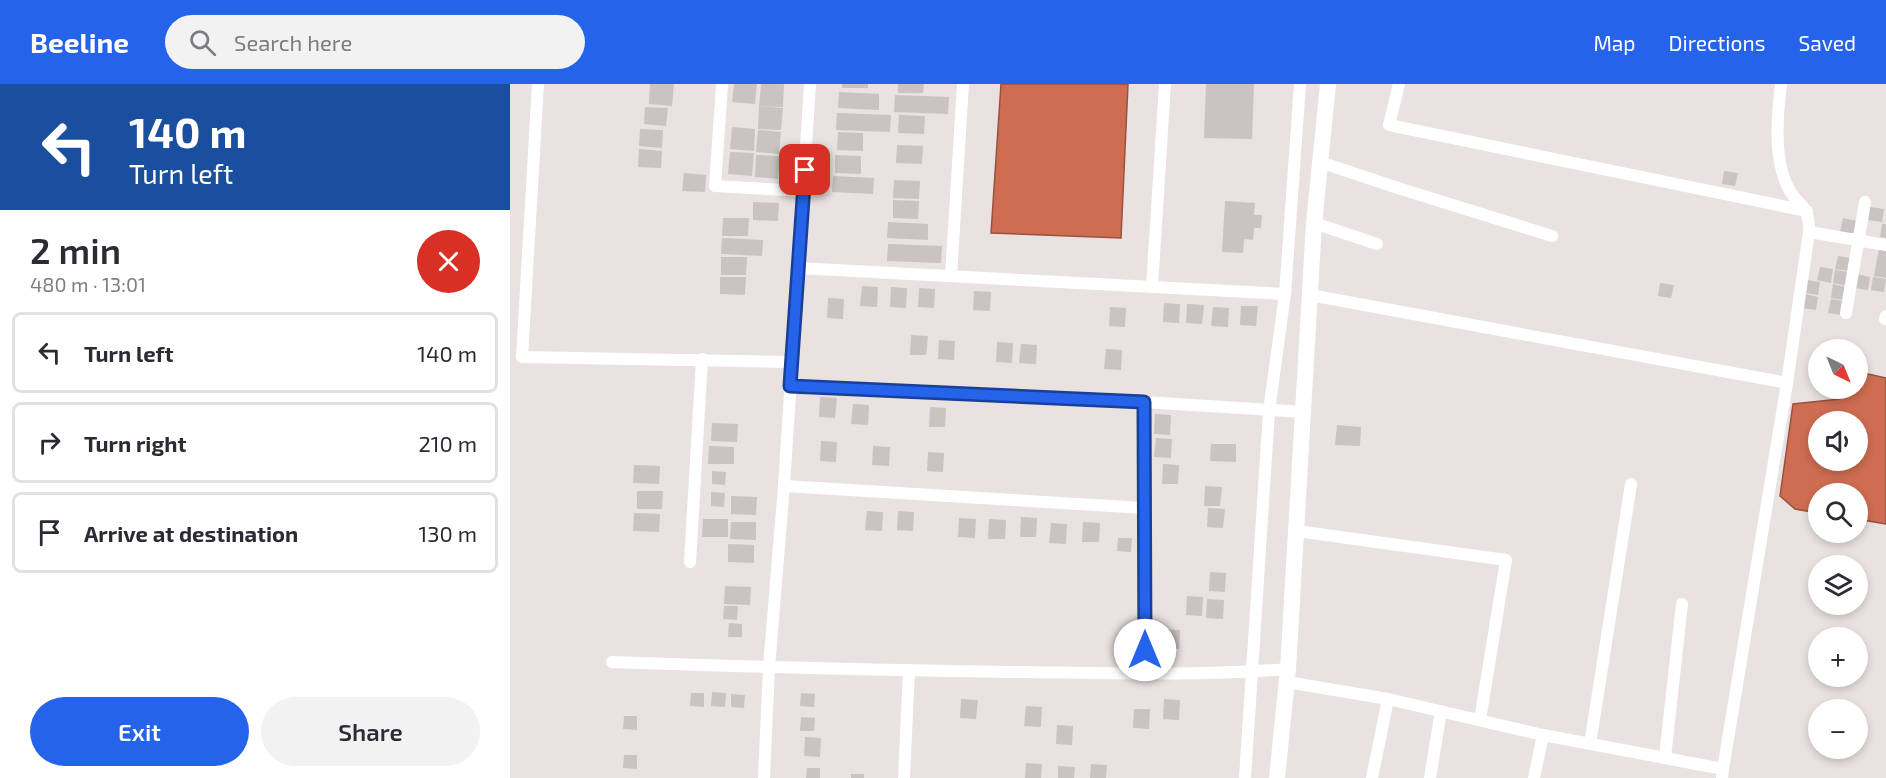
<!DOCTYPE html>
<meta charset="utf-8">
<style>
body{margin:0;font-family:"Exo 2",sans-serif;background:#f2f2f3;color:#2b2b33;height:100vh;display:flex;flex-direction:column;font-size:22px;white-space:nowrap}
*{box-sizing:border-box;margin:0}
p{font-size:20px;color:#7c7c81}
.icon{flex:none;width:33px;height:33px;fill:none;stroke:currentColor;stroke-width:2;stroke-linecap:round;stroke-linejoin:round}
.map{position:relative;flex:1;overflow:hidden}
.sheet{display:flex;flex-direction:column;background:#fff;width:510px}
.sheet>*{flex:none}
.hud{background:#1a4fa0;color:#fff;overflow:hidden}
.needle{width:39px;rotate:137deg}
.tools{position:absolute;left:1298px;top:255px;display:grid;gap:12px}
.tools a{display:grid;place-items:center;width:60px;height:60px;border-radius:50%;background:#fff;box-shadow:0 3px 9px #0003;font-size:30px}
.pin{position:absolute;display:grid;place-items:center;width:51px;height:51px;color:#fff;margin:-26px;border-radius:12px;box-shadow:0 3px 9px #0006}
.me{position:absolute;width:66px;margin:-33px;rotate:0deg;stroke-linejoin:round;filter:drop-shadow(0 0 4px #0008)}
.turn{display:flex;align-items:center;gap:21px;height:126px;padding:0 30px;font-size:27px}
.turn .icon{width:78px;height:78px;stroke-width:2.5}
.turn b{display:block;font-size:42px;line-height:51px}
.round{display:grid;place-items:center;flex:none;width:63px;height:63px;border-radius:32px;background:#f2f2f3}
.overview{display:flex;align-items:center;justify-content:space-between;height:102px;padding:0 30px}
h1{font-size:36px;font-weight:600;line-height:45px}
.cta{display:flex;gap:12px;margin-top:auto;padding:12px 30px}
.cta a{flex:1;height:69px;border-radius:36px;background:#2563eb;color:#fff;font-size:24px;font-weight:600;line-height:69px;text-align:center}
.cta a+a{background:#f2f2f3;color:#2b2b33}
ul{padding:0;list-style:none}
li{display:flex;align-items:center;gap:18px;height:81px;margin:0 12px 9px;padding:0 18px;border:3px solid #e1e1e2;border-radius:9px}
li div{flex:1}
li b{display:block;font-size:22px}
li em{font-style:normal}
header{display:flex;align-items:center;gap:36px;box-sizing:border-box;height:84px;padding:0 30px;background:#2563eb;color:#fff}
header strong{font-size:28px}
nav{display:flex;gap:33px;margin-inline-start:auto;font-size:21px}
.search{width:420px;height:54px;background:#f2f2f3;display:flex;align-items:center;gap:15px;box-sizing:border-box;padding:0 21px;border-radius:33px;color:#7c7c81;font-size:22px}
main{display:flex;flex:1;min-height:0}
.map>svg:first-child{display:block}
.water{fill:#ce6d52;stroke:#975340;stroke-width:1.5;fill-rule:evenodd}
.building{fill:#c9c3c1}
.lines{fill:none;stroke-linecap:round;stroke-linejoin:round}
.minor{stroke:#fff;stroke-width:12}
.tertiary{stroke:#fff;stroke-width:16}
.route-casing{stroke:#184099;stroke-width:15}
.route{stroke:#2563eb;stroke-width:10}
</style>
<header>
<strong>Beeline</strong>
<div class="search"><svg class="icon" aria-label="search" viewBox="0 0 24 24"><circle cx="10" cy="10" r="6"/><path d="M15 15l6 6"/></svg>Search here</div>
<nav><a>Map</a><a>Directions</a><a>Saved</a></nav>
</header>
<main>
<section class="sheet">
<div class="hud">
<div class="turn"><svg class="icon" aria-label="left" viewBox="0 0 24 24"><path d="M17 20v-9H6M10 6l-5 5 5 5"/></svg><div><b>140 m</b>Turn left</div></div>
</div>
<div class="overview"><div><h1>2 min</h1><p>480 m · 13:01</p></div><a class="round" style="background:#d93025;color:#fff"><svg class="icon" aria-label="close" viewBox="0 0 24 24"><path d="M6 6l12 12M18 6L6 18"/></svg></a></div>
<ul>
<li><svg class="icon" aria-label="left" viewBox="0 0 24 24"><path d="M17 20v-9H6M10 6l-5 5 5 5"/></svg><div><b>Turn left</b></div><em>140 m</em></li>
<li><svg class="icon" aria-label="right" viewBox="0 0 24 24"><path d="M7 20v-9h11M14 6l5 5-5 5"/></svg><div><b>Turn right</b></div><em>210 m</em></li>
<li><svg class="icon" aria-label="arrive" viewBox="0 0 24 24"><path d="M6 21V4h12l-3 4 3 4H6"/></svg><div><b>Arrive at destination</b></div><em>130 m</em></li>
</ul>
<div class="cta"><a>Exit</a><a>Share</a></div>
</section>
<div class="map">
<svg width="1376" height="694" viewBox="0 0 1376 694">
<rect width="100%" height="100%" fill="#e9e2e0"/>
<g class="water">
<path d="M491,0H618L611,154L481,149Z"/>
<path d="M1358,290L1376,294V440L1347,435V410H1308V429L1285,425L1270,412L1283,320L1330,315L1341,305L1347,304V299ZM1308,338H1347V376H1308Z"/>
</g>
<g class="building">
<path d="M140,0H164L162,22L139,20Z"/>
<path d="M224,0H247L245,20L222,18Z"/>
<path d="M251,0H274L273,23L249,22Z"/>
<rect x="332" y="0" width="26" height="4"/>
<path d="M388,0H414L413,9H388Z"/>
<path d="M696,0H744L742,55L694,54Z"/>
<path d="M329,8L369,10V26L328,24Z"/>
<path d="M385,11L439,13L438,30L384,28Z"/>
<path d="M249,22L273,24L271,46L248,45Z"/>
<path d="M135,23L158,24L156,42L134,40Z"/>
<path d="M327,29L381,31L380,48L326,46Z"/>
<path d="M389,31L415,32L414,50L388,49Z"/>
<path d="M222,43L245,45L244,67L220,65Z"/>
<path d="M130,45L153,46L152,64L129,62Z"/>
<path d="M248,46L271,48L269,70L246,68Z"/>
<path d="M328,48L353,49V67L327,66Z"/>
<path d="M387,61L413,62L412,80L386,79Z"/>
<path d="M129,65L152,67L151,84L128,83Z"/>
<path d="M220,68L244,69L242,92L218,90Z"/>
<path d="M246,71L270,72L268,95L245,93Z"/>
<path d="M325,71L351,72V90L325,89Z"/>
<path d="M1214,87L1228,89L1225,102L1212,100Z"/>
<path d="M174,89L196,91L195,108L172,107Z"/>
<path d="M323,92L364,94L363,110L322,108Z"/>
<path d="M384,96L410,97L409,115L383,114Z"/>
<path d="M383,116L409,117L408,135L383,134Z"/>
<path d="M715,117L745,119L744,131H752L751,144H744L743,156L734,155L733,169L712,168Z"/>
<path d="M243,118L269,119L268,137L243,136Z"/>
<path d="M1360,123L1374,125L1372,138L1358,136Z"/>
<path d="M213,134H239L238,152H212Z"/>
<path d="M1333,134L1346,137L1344,150L1330,148Z"/>
<path d="M378,138L418,140V156L377,154Z"/>
<path d="M1372,140H1376V154L1370,153Z"/>
<path d="M212,154L253,156L252,172L211,170Z"/>
<path d="M378,160L432,162L431,179L377,177Z"/>
<path d="M1369,164L1376,165V194L1364,192Z"/>
<path d="M1328,172L1341,174L1339,187L1325,185Z"/>
<path d="M211,173H237L236,191H211Z"/>
<path d="M1310,183L1323,185L1321,199L1307,196Z"/>
<path d="M1325,186L1339,188L1337,202L1323,199Z"/>
<path d="M1347,190L1360,193L1358,206L1344,204Z"/>
<path d="M210,193H236L235,211L210,210Z"/>
<path d="M1363,193L1376,195L1374,208L1361,206Z"/>
<path d="M1297,196L1310,198L1308,211L1295,209Z"/>
<path d="M1150,199L1164,201L1161,214L1148,212Z"/>
<path d="M1323,200L1336,203L1334,216L1321,214Z"/>
<path d="M352,202L368,203L367,223L350,222Z"/>
<path d="M381,203L397,204L396,224L380,223Z"/>
<path d="M409,204L425,205L424,224L408,223Z"/>
<path d="M464,207L481,208L480,227L463,226Z"/>
<path d="M1295,210L1308,213L1306,226L1292,224Z"/>
<path d="M318,214L334,215L333,235L317,234Z"/>
<path d="M1321,215L1334,217L1332,231L1318,229Z"/>
<path d="M654,219L670,220L669,239L653,238Z"/>
<path d="M677,220L694,221L692,240L676,239Z"/>
<path d="M731,222H748L746,242L730,241Z"/>
<path d="M600,223L616,224L615,243L599,242Z"/>
<path d="M703,223L719,224L718,243L701,242Z"/>
<path d="M401,251L418,252L416,271H400Z"/>
<path d="M429,256L445,257L444,276L428,275Z"/>
<path d="M487,258L503,259L502,279L486,278Z"/>
<path d="M511,260L527,261L526,280L509,279Z"/>
<path d="M596,265L612,266L611,286L594,285Z"/>
<path d="M310,313L327,314L325,334L309,333Z"/>
<path d="M343,320L359,321L358,341L341,340Z"/>
<path d="M420,323L436,324L435,343H419Z"/>
<path d="M645,330L661,331L660,351L644,350Z"/>
<path d="M202,339L228,340L227,358L201,357Z"/>
<path d="M827,341L851,343L850,362L825,361Z"/>
<path d="M646,354L662,355L661,374L644,373Z"/>
<path d="M311,357L327,358L326,378L310,377Z"/>
<path d="M701,360H726V378L700,377Z"/>
<path d="M199,362L224,363V380H198Z"/>
<path d="M363,362L380,363L379,382L362,381Z"/>
<path d="M418,368L434,369L433,388L417,387Z"/>
<path d="M653,380L669,381L668,400H652Z"/>
<path d="M124,381L150,382L149,400L123,399Z"/>
<path d="M202,387L216,388L215,401L202,400Z"/>
<path d="M695,402L712,403L710,422H694Z"/>
<path d="M127,407H153L152,425H127Z"/>
<path d="M201,408L215,409L214,423L201,422Z"/>
<path d="M221,412L247,413L246,431L221,430Z"/>
<path d="M698,424L715,425L713,444L697,443Z"/>
<path d="M357,427L373,428L372,447L355,446Z"/>
<path d="M388,427L404,428L403,447L387,446Z"/>
<path d="M124,429L150,430L149,448L123,447Z"/>
<path d="M511,433L527,434L526,453H510Z"/>
<path d="M449,434L466,435L465,454L448,453Z"/>
<path d="M193,435H218V453H192Z"/>
<path d="M479,435L496,436L495,455H478Z"/>
<path d="M221,438H246V456L220,455Z"/>
<path d="M573,438L590,439L589,458H572Z"/>
<path d="M541,439L557,440L556,460L539,459Z"/>
<path d="M608,454H622L621,468L607,467Z"/>
<path d="M218,460L244,461V479L218,478Z"/>
<path d="M700,488L716,489L715,508L699,507Z"/>
<path d="M215,502L241,503L240,521L214,520Z"/>
<path d="M677,512L693,513L692,532L676,531Z"/>
<path d="M697,515L714,516L713,535L696,534Z"/>
<path d="M214,522H228L227,536L213,535Z"/>
<path d="M219,539L232,540V553H218Z"/>
<path d="M654,545L670,546L669,565L653,564Z"/>
<path d="M202,608L216,609L215,623L201,622Z"/>
<path d="M181,609H194V623L180,622Z"/>
<path d="M291,609L305,610L304,623L290,622Z"/>
<path d="M221,610L235,611L234,624L221,623Z"/>
<path d="M451,615L468,616L466,635L450,634Z"/>
<path d="M654,615L670,616L669,636L653,635Z"/>
<path d="M516,622L532,623L531,643L514,642Z"/>
<path d="M624,625H640L639,645L623,644Z"/>
<path d="M114,632H127V646L113,645Z"/>
<path d="M291,633L305,634L304,647H290Z"/>
<path d="M547,641L563,642L562,661L546,660Z"/>
<path d="M295,653L311,654L310,673L294,672Z"/>
<path d="M114,671H127V685L113,684Z"/>
<path d="M516,679L532,680L531,694H515Z"/>
<path d="M581,680L597,681L596,694H580Z"/>
<path d="M548,682L565,683L564,694H548Z"/>
<path d="M297,684H310V694H296Z"/>
<rect x="341" y="690" width="13" height="4"/>
</g>
<g class="lines">
<g class="minor">
<path d="M28,0L12,273L281,278"/>
<path d="M212,0L205,102L294,107"/>
<path d="M889,0L879,41L1297,127"/>
<path d="M810,78L888,104L1042,152"/>
<path d="M804,139L867,160"/>
<path d="M1299,148L1376,161"/>
<path d="M287,184L775,210"/>
<path d="M441,192L453,0"/>
<path d="M642,203L655,0"/>
<path d="M800,211L1277,299"/>
<path d="M1336,229L1355,118"/>
<path d="M1375,235L1376,232"/>
<path d="M280,302L634,318L794,328"/>
<path d="M274,402L634,424L635,589"/>
<path d="M634,424V318"/>
<path d="M787,447L996,476L970,636"/>
<path d="M180,478L192,275"/>
<path d="M102,578C236,583 371,586 506,588C597,589 688,592 778,585"/>
<path d="M777,598L878,615L1033,651L1213,685L1212,694"/>
<path d="M1080,660L1121,400"/>
<path d="M1155,673L1172,520"/>
<path d="M1213,685L1277,299L1299,148C1299,121 1292,126 1280,107C1263,78 1267,32 1271,0"/>
<path d="M254,694L259,583L274,402L300,0"/>
<path d="M394,694L399,586"/>
<path d="M735,694L759,327L775,210L790,0"/>
<path d="M862,694L878,615"/>
<path d="M920,694L931,627"/>
<path d="M1024,694L1033,651"/>
</g>
<path class="tertiary" d="M767,694L778,585L804,139L818,0"/>
</g>
<g class="lines">
<defs>
<path id="route" d="M295,86L280,302L634,318L635,566"/>
</defs>
<use href="#route" class="route-casing"/>
<use href="#route" class="route"/>
</g>
</svg>
<div class="tools">
<a><svg class="needle" viewBox="-14 -14 28 28"><path d="M0-13l5 13h-10z" fill="#e53935"/><path d="M0 13l5-13h-10z" fill="#7c7c81"/></svg></a>
<a><svg class="icon" aria-label="sound" viewBox="0 0 24 24"><path d="M4 9h4l5-4v14l-5-4H4zM17 9q2 3 0 6"/></svg></a>
<a><svg class="icon" aria-label="search" viewBox="0 0 24 24"><circle cx="10" cy="10" r="6"/><path d="M15 15l6 6"/></svg></a>
<a><svg class="icon" aria-label="layers" viewBox="0 0 24 24"><path d="M12 4l9 5-9 5-9-5zM3 14l9 5 9-5"/></svg></a>
<a>+</a>
<a>−</a>
</div>
<div class="pin" style="left:295px;top:86px;background:#d93025"><svg class="icon" aria-label="arrive" viewBox="0 0 24 24"><path d="M6 21V4h12l-3 4 3 4H6"/></svg></div>
<svg class="me" style="left:635px;top:566px" viewBox="-20 -20 40 40"><circle r="19" fill="#fff"/><path d="M0-13L10 11 0 6-10 11z" fill="#2563eb"/></svg>
</div>
</main>
